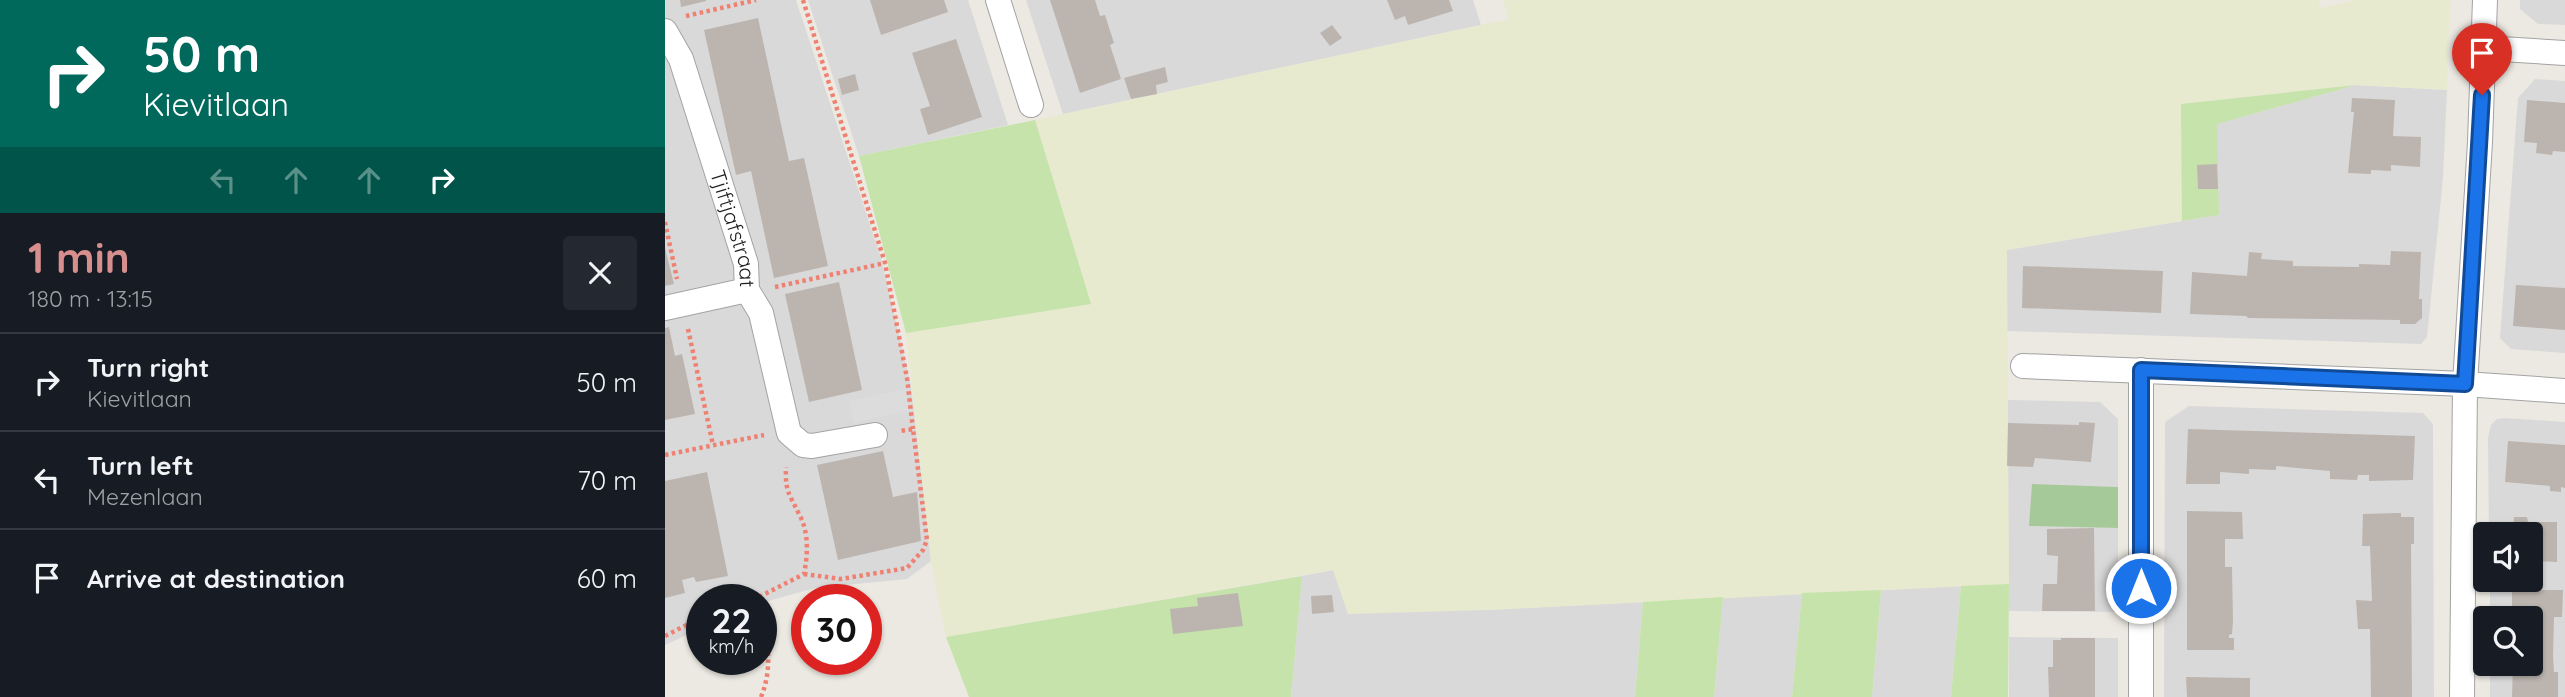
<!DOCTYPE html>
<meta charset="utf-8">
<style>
body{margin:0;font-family:Quicksand,sans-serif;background:#242831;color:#f1f3f6;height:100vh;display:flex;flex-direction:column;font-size:26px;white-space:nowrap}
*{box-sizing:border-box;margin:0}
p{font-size:23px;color:#9ea1a6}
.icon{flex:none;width:38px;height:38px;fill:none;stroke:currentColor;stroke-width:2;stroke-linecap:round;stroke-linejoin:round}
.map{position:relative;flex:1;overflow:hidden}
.panel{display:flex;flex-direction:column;background:#171b24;width:665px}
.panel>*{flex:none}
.banner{background:#00695c;color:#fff;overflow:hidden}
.controls{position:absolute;left:1808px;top:522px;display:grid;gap:14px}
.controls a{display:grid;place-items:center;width:70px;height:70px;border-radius:7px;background:#171b24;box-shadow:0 2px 5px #0004;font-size:35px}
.speed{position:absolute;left:21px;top:584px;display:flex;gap:14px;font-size:35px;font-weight:700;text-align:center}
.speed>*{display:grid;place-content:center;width:91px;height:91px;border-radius:50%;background:#171b24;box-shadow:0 2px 5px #0004;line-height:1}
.speed small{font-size:18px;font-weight:400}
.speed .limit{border:10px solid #d22;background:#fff;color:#111}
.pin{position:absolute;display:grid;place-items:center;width:60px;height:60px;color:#fff;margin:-72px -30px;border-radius:50% 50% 50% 0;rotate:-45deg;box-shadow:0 0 7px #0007}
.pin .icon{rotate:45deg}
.me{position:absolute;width:77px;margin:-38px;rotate:0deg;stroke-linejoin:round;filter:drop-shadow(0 0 5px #0008)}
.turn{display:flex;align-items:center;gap:24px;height:147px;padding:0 28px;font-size:32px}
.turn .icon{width:91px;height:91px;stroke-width:2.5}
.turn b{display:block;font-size:49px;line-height:60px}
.lanes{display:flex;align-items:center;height:66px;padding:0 28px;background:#0003;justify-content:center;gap:35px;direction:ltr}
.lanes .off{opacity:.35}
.round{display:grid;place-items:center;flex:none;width:74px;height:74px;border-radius:7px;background:#242831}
.summary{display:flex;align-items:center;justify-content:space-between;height:119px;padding:0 28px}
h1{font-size:42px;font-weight:700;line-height:52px;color:#d78f8e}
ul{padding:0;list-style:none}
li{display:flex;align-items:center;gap:21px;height:98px;padding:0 28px;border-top:2px solid #363941}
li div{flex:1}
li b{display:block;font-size:26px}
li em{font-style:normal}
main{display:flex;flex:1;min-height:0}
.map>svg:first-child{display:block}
.residential{fill:#dad9d9}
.farmland{fill:#e7eace}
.grass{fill:#c5e3ab}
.forest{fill:#a6c99a}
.parking{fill:#dcdcdc}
.building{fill:#bcb5af}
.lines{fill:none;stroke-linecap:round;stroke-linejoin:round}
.street-casing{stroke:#a3a3a3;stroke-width:26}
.path{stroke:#ee8171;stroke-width:4.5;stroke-dasharray:3.5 3.5;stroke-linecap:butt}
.street{stroke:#fff;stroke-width:24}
.route-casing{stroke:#114b97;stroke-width:18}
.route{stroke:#1a73e8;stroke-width:12}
.labels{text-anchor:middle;stroke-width:7;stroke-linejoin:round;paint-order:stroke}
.street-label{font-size:21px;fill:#1c1c1c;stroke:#fff}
</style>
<main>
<section class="panel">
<div class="banner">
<div class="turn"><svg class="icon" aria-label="right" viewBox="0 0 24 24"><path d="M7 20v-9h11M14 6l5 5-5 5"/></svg><div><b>50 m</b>Kievitlaan</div></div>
<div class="lanes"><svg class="icon off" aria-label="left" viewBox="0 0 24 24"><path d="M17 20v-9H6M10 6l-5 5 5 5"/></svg><svg class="icon off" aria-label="ahead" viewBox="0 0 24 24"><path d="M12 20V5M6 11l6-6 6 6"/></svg><svg class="icon off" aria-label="ahead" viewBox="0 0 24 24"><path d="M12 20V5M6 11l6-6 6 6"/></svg><svg class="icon" aria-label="right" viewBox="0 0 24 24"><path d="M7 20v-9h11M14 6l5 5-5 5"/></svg></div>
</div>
<div class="summary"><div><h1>1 min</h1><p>180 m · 13:15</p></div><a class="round"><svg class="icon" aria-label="close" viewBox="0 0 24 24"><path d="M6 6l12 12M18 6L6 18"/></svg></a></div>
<ul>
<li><svg class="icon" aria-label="right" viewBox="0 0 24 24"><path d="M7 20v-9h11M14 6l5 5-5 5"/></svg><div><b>Turn right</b><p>Kievitlaan</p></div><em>50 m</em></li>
<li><svg class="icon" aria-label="left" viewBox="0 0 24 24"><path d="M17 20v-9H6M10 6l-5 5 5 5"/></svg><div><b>Turn left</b><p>Mezenlaan</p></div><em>70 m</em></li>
<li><svg class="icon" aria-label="arrive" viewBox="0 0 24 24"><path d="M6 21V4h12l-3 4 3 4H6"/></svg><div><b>Arrive at destination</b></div><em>60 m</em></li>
</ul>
</section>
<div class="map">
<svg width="1900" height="697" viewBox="0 0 1900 697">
<rect width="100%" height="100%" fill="#ece9e2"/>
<g class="residential">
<path d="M0,0H131L216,258L246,386L266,561L242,579L150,588L96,603V600H37V628L0,645Z"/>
<path d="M143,0H303L343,125L194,156Z"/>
<path d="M361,0H808L816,25L398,114Z"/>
<path d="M1855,0H1900V25L1873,24L1855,9Z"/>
<path d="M1870,79L1900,81V353L1846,349L1835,338L1853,98Z"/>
<path d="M1691,85L1782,90L1778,178L1762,337L1756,344L1342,331L1341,250L1554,215L1551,124Z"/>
<path d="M1342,400L1435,402L1453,419V487L1398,486L1364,525L1453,528V612L1344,611Z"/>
<path d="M1524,406L1758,413L1768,424L1769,697H1499L1500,422Z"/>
<path d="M1839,418L1900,422V697H1825V663H1866V618H1825V579H1866V534H1824L1823,438L1826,425L1832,419Z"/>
<path d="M668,570L822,610L978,602L970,697H626L637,576Z"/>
<path d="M1296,586L1286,697H1207L1216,590Z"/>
<path d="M1137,593L1127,697H1049L1058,597Z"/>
<path d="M1344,637L1453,638V697H1344Z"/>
</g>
<path class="farmland" d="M838,0H1654L1655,8L1693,0H1785L1782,90L1691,85L1517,104V221L1342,250L1344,584L822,610L683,614L668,570L281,637L266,561L241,333L425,304L370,120L844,19Z"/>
<g class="grass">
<path d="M1691,85L1552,124L1554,215L1517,221L1516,104Z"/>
<path d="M370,120L426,304L241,333L194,156Z"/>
<path d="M637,576L626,697H304L281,637Z"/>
<path d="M1344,584L1343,697H1286L1296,586Z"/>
<path d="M1216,590L1207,697H1127L1137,593Z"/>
<path d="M1058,597L1049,697H970L978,602Z"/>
</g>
<path class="forest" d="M1367,484L1453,487V528L1364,526Z"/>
<path class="parking" d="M240,389L245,410L189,423L184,401Z"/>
<g class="building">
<path d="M15,0H41V1L16,7Z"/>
<path d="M205,0H279L283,12L216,35Z"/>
<path d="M385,0H430L435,16L440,15L449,43L445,45L456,79L415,93Z"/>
<path d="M722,0H784L788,11L743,25L740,16L730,20Z"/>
<path d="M93,18L124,161L139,158L163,266L109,278L86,171L71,175L39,30Z"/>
<path d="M667,25L677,38L665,46L655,33Z"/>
<path d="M291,39L317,117L263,135L255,109L265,106L247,53Z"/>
<path d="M500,67L503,82L491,85L492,94L466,99L459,78Z"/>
<path d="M190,74L194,90L177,95L173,79Z"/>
<path d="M1687,98L1730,100L1728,136L1756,137L1755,167L1726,165V171L1706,170V174L1683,173L1689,112H1686Z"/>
<path d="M1862,100L1900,103V152L1888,151L1887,155L1871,153L1872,143L1859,142Z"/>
<path d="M1552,164L1553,189H1533L1532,165Z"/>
<path d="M0,248L9,284L0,286Z"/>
<path d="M1726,251L1756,252L1754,299H1757V318L1750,324H1735V320L1583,318L1581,316L1525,314L1527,272L1582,276L1584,252L1597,253L1596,259L1628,261V266L1694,267V264L1725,265Z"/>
<path d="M1358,266L1498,271L1496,313L1357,308Z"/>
<path d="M174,282L197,390L144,402L120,294Z"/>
<path d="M1851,285L1900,288V330L1848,326Z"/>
<path d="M4,327L10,356L17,354L30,414L0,420V328Z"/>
<path d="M1414,422L1430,423L1426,462L1370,458L1368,467L1342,466L1343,423L1414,425Z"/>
<path d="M1523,429L1750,436L1748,480L1704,481V475H1693L1692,480L1665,479V471L1611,466V470L1584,469V474L1555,472V484H1521Z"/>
<path d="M1843,441L1900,445V488L1896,487V492L1885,491V486L1840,482Z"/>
<path d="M218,451L228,497L252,492L256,541L173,560L152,465Z"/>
<path d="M42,472L63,576L31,582L29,577L17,580L20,593L0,598V481Z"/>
<path d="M1522,511L1577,512L1578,539H1560V567H1567L1568,621L1567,634L1564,635V638H1569V650H1522Z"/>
<path d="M1732,513H1736V517H1749V544H1746L1747,697H1706L1705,629H1693L1691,600L1707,601L1705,546H1697L1698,514Z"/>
<path d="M1849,517H1862L1863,522H1892V562L1866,561V534H1848Z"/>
<path d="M1429,528L1430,611H1377L1378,584H1392L1393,556L1382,555V529Z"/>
<path d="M1847,590H1898L1897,617H1889L1888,656L1889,672H1893V697H1847L1848,663H1866V618H1847Z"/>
<path d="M573,593L578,626L508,634L505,609L533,606L532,598Z"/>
<path d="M667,595L669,612L647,614L646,596Z"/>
<path d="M1396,638H1430V697H1384L1383,667H1388V640H1396Z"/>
<path d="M1521,677L1585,678V697H1522Z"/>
</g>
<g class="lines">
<defs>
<g id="street">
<path d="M333,0L366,105"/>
<path id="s1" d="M0,31L16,59L81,264L82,290L96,313L124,433L138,445L147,446L210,435"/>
<path d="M1820,48L1900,53"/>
<path d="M0,308L82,290"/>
<path d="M1358,366L1800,384L1900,391"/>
<path d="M1476,697V370"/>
<path d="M1797,697L1800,384L1815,142L1820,0"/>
</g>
</defs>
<use href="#street" class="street-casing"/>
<g class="path">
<path d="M138,0L220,263L242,378L248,429"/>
<path d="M21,16L91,0"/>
<path d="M0,222L12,279"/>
<path d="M110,287L220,263"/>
<path d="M23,329L48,445"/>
<path d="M0,455L99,435"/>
<path d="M139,574L176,579L242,568L258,550L262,540L248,429L235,431"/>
<path d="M88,600L139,574C143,554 144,532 134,514C124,493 120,492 121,467"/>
<path d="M0,636L37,617"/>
<path d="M96,697C108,668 103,639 96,610"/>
</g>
<use href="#street" class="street"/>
</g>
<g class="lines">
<defs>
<path id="route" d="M1476,588V370L1800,384L1817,95"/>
</defs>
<use href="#route" class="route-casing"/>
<use href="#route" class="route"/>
</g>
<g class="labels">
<g class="street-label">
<text dy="7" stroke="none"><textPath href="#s1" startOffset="210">Tjiftjafstraat</textPath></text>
</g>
</g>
</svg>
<div class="controls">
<a><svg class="icon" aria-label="sound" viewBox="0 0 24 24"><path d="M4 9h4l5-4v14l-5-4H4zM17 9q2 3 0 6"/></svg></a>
<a><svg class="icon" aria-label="search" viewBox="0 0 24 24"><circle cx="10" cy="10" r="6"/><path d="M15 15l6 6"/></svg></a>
</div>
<div class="speed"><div>22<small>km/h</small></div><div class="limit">30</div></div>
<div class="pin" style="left:1817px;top:95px;background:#d93025"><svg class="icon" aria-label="arrive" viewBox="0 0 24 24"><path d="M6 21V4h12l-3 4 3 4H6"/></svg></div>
<svg class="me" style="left:1476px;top:588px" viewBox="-20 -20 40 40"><circle r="17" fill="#1a73e8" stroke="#fff" stroke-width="3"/><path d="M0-11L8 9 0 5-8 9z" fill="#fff"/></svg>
</div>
</main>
